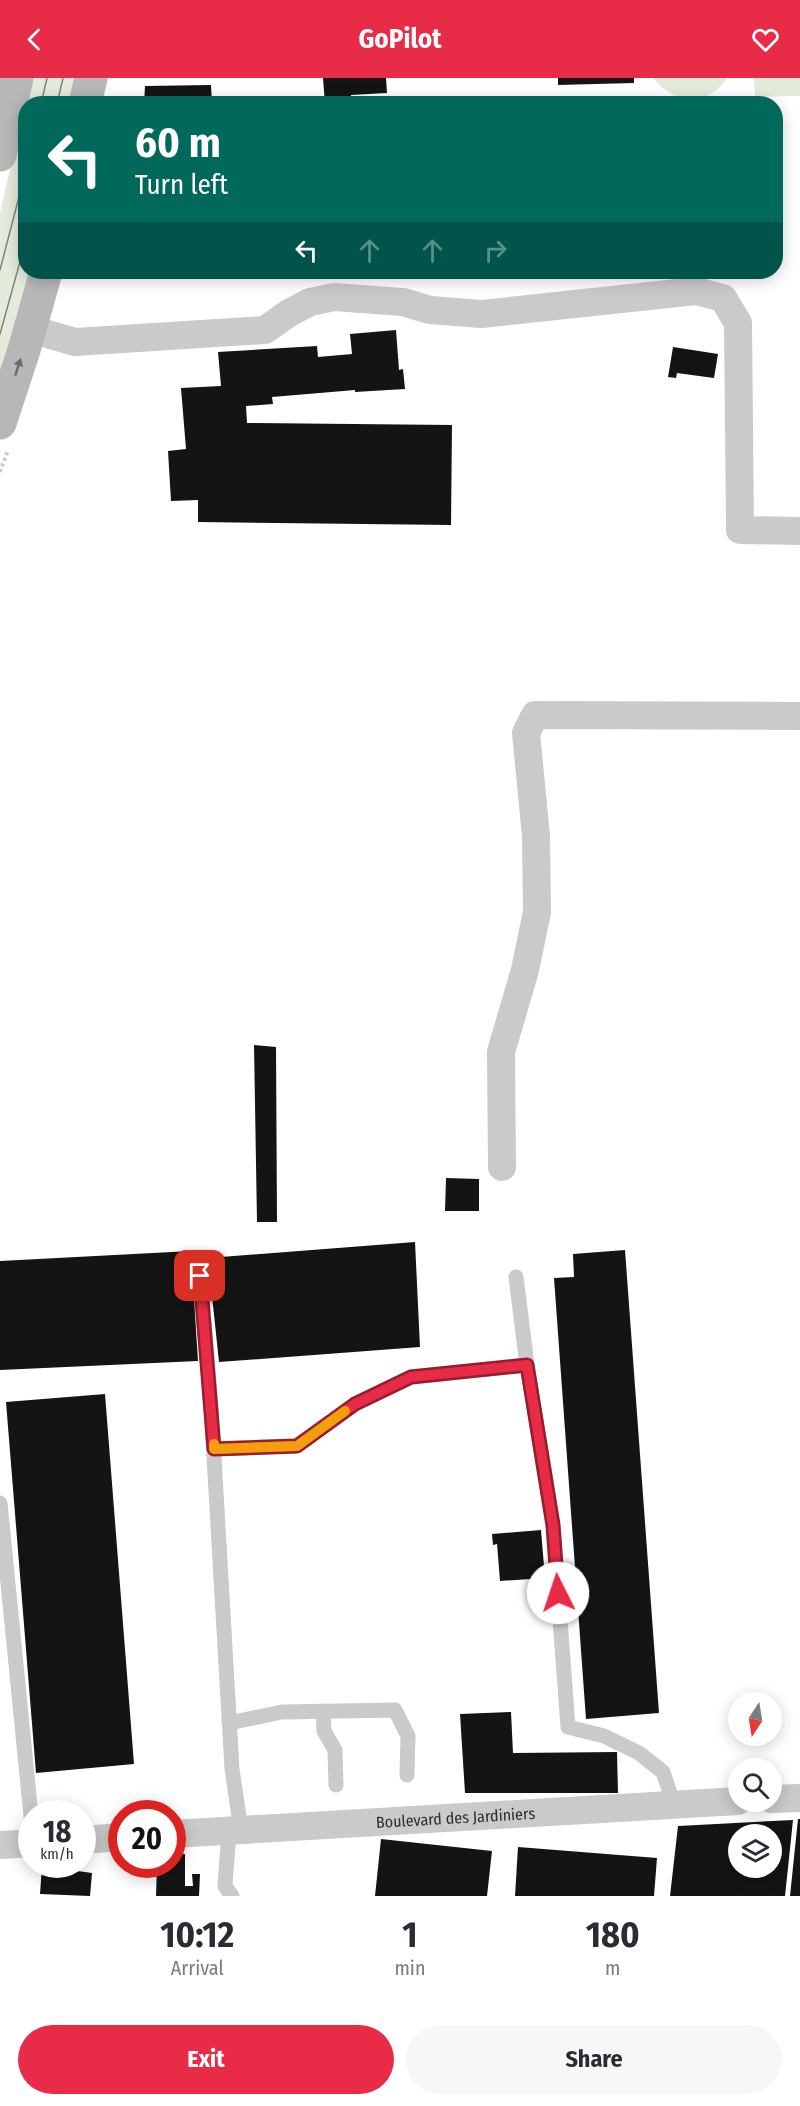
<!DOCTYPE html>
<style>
body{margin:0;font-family:"Fira Sans Condensed",sans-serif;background:#f7f7f7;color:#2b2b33;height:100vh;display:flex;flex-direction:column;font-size:22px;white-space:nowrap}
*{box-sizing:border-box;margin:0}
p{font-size:20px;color:#7c7c81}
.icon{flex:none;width:33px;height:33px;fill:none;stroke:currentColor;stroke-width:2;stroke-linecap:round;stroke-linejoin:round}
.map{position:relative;height:1818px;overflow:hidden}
.panel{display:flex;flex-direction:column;background:#fff;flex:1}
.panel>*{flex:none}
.hud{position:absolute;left:18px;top:18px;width:765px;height:183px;border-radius:24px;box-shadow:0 3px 15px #0003;background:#00695c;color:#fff;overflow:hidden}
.needle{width:39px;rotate:192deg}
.fabs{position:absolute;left:728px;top:1614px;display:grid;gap:12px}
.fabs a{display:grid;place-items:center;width:54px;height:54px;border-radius:50%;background:#fff;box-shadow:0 3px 15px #0003;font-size:30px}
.speed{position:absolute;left:18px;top:1722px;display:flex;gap:12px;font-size:30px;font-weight:700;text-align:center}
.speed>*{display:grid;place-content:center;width:78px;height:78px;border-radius:50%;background:#fff;box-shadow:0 3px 15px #0003;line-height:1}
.speed small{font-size:15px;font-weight:400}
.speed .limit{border:9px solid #d22;background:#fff;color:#111}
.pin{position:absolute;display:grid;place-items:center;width:51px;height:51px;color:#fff;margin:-26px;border-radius:12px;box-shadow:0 3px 9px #0006}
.me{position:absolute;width:66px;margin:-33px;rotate:356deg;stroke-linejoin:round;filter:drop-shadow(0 0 4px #0008)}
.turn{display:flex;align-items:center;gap:21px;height:126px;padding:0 18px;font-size:27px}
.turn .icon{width:78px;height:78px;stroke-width:2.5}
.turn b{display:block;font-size:42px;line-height:51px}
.lanes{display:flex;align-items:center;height:57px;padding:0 18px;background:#0003;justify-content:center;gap:30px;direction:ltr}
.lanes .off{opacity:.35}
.eta{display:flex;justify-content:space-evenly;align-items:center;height:102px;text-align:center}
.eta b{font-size:36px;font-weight:700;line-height:42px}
.button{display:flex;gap:12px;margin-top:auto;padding:12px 18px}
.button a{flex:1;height:69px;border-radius:36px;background:#e82b47;color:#fff;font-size:24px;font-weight:700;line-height:69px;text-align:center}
.button a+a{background:#f7f7f7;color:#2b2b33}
header{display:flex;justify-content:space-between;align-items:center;height:78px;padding:0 18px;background:#e82b47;color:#fff;font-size:27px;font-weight:700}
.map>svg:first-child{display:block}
.green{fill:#e4ebda}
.building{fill:#141414;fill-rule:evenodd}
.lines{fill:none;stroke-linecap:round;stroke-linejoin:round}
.path{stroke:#cacaca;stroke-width:4;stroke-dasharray:3 3;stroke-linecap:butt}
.service{stroke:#cacaca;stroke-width:15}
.minor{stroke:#cacaca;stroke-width:28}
.secondary{stroke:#b7b7b7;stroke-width:33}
.tram{stroke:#828282;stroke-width:1.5}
.oneway{fill:#6b6b6b}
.route-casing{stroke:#971c2e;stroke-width:15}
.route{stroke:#e82b47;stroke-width:10}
.slow{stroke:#f59e0b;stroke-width:10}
.labels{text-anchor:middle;stroke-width:6;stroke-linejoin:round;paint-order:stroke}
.street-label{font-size:16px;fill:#2d2d2d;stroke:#fff}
</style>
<header><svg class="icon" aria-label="back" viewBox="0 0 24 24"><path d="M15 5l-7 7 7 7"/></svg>GoPilot<svg class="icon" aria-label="heart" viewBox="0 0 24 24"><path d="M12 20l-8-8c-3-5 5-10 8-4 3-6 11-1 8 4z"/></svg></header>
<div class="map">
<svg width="800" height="1818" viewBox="0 0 800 1818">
<rect width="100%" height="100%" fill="#fff"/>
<g class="green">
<path d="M31,0H78L73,25L26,26V194H32L0,301V135Z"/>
<path d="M653,0H727C707,30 674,26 653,0Z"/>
<path d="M754,0H800V18L755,19Z"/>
</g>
<g class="building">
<path d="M323,0H386L387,15L351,17V26H325Z"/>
<path d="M558,0H634V5L558,7Z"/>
<path d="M211,7L212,26H144L145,8Z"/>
<path d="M396,252L399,292L403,291L405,311L355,314V312L272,319L273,326L246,328L247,345L452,347L451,447L198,444V422L171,423L168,373L186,371L181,310L221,308L218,274L317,268L318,279L352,276L350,256Z"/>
<path d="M673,269L718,276L714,300L677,295L676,300L668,299Z"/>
<path d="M254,967L276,969L277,1144H257Z"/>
<path d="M446,1100L479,1101V1133H445Z"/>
<path d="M415,1164L420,1269L219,1284L208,1180Z"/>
<path d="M625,1172L659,1635L586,1641L554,1200L574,1199L573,1176Z"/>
<path d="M191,1173L198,1283L0,1292V1183Z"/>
<path d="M105,1316L134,1686L36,1695L6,1324Z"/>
<path d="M541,1452L545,1500L500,1503L497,1466L493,1467L492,1456Z"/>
<path d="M511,1634L513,1675L617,1674L618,1715H465L460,1636Z"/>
<path d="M798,1741H800V1818H790Z"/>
<path d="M793,1742L785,1818H670L678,1748ZM738,1756H771V1790H738Z"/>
<path d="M381,1761L492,1773L487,1818H375Z"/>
<path d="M518,1769L657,1780L654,1818H515Z"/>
<path d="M172,1776H185V1808H193L192,1796H200L199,1818H156L157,1786H172Z"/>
<path d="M42,1788L92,1795L90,1818L40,1816Z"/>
</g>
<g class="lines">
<path class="path" d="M0,394L8,372"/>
<g class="service">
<path d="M200,1198L211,1327L232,1691L241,1752"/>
<path d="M516,1199L527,1287L553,1447L568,1649L604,1658L639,1675L663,1694L674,1727"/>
<path d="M214,1371L296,1368L355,1326L411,1299L527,1287"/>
<path d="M0,1425L32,1748"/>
<path d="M323,1633L324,1653L335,1672L336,1707"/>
<path d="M229,1645L282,1634L395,1632L408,1658L407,1697"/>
<path d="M229,1753L225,1808L232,1818"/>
</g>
<g class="minor">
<path d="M30,251L75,264L265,252L289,235L310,224L334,219L403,224L430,232L482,236L696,213L723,220L738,245L740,452L800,453"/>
<path d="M502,1089L501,974L525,892L537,834L536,758L526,655L535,637L800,638"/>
<path d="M771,1721L800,1720"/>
<path id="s1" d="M172,1756L738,1723"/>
<path d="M82,1762L122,1759"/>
<path d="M0,1767L32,1765"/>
</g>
<g class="secondary">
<path d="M85,26L91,0"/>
<path d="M0,77L17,0"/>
<path d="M0,345L24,272L46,194"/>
</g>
<g class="tram">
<path d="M41,26L47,0"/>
<path d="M57,26L63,0"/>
<path d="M0,192L26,92"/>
<path d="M0,256L26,162"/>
</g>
</g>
<defs><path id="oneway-solid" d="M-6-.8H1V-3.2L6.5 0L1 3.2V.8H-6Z" transform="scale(1.5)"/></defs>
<use class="oneway" href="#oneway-solid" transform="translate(18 289) rotate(-72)"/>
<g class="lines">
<defs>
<path id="route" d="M200,1198L214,1371L297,1368L355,1326L411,1299L527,1287L553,1447L558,1515"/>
</defs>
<use href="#route" class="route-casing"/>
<use href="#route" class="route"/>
<path class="slow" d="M214,1366V1371L297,1368L345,1333"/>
</g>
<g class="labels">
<g class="street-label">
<text dy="6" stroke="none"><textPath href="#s1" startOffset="284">Boulevard des Jardiniers</textPath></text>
</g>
</g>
</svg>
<div class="fabs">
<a><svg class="needle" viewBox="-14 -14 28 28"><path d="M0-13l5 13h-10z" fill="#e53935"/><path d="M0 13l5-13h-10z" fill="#7c7c81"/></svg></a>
<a><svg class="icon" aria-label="search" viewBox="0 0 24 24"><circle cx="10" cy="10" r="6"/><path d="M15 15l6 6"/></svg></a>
<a><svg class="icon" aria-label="layers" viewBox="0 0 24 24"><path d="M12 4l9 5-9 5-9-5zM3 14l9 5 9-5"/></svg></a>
</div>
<div class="speed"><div>18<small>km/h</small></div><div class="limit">20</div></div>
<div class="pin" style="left:200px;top:1198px;background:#d93025"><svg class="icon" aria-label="arrive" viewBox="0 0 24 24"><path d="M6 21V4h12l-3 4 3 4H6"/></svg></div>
<svg class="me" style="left:558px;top:1515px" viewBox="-20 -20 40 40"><circle r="19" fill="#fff"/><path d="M0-13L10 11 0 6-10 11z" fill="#e82b47"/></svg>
<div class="hud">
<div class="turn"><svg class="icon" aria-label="left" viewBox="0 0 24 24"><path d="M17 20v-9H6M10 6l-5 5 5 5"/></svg><div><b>60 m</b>Turn left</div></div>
<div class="lanes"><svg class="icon" aria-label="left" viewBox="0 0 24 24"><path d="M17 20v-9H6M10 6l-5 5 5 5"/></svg><svg class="icon off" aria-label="ahead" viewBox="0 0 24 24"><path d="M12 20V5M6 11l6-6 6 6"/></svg><svg class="icon off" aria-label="ahead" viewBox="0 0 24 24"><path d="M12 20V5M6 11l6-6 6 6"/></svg><svg class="icon off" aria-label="right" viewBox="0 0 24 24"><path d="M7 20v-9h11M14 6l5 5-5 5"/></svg></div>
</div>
</div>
<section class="panel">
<div class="eta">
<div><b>10:12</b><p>Arrival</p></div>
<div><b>1</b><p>min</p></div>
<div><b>180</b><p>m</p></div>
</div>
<div class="button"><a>Exit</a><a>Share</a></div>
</section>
